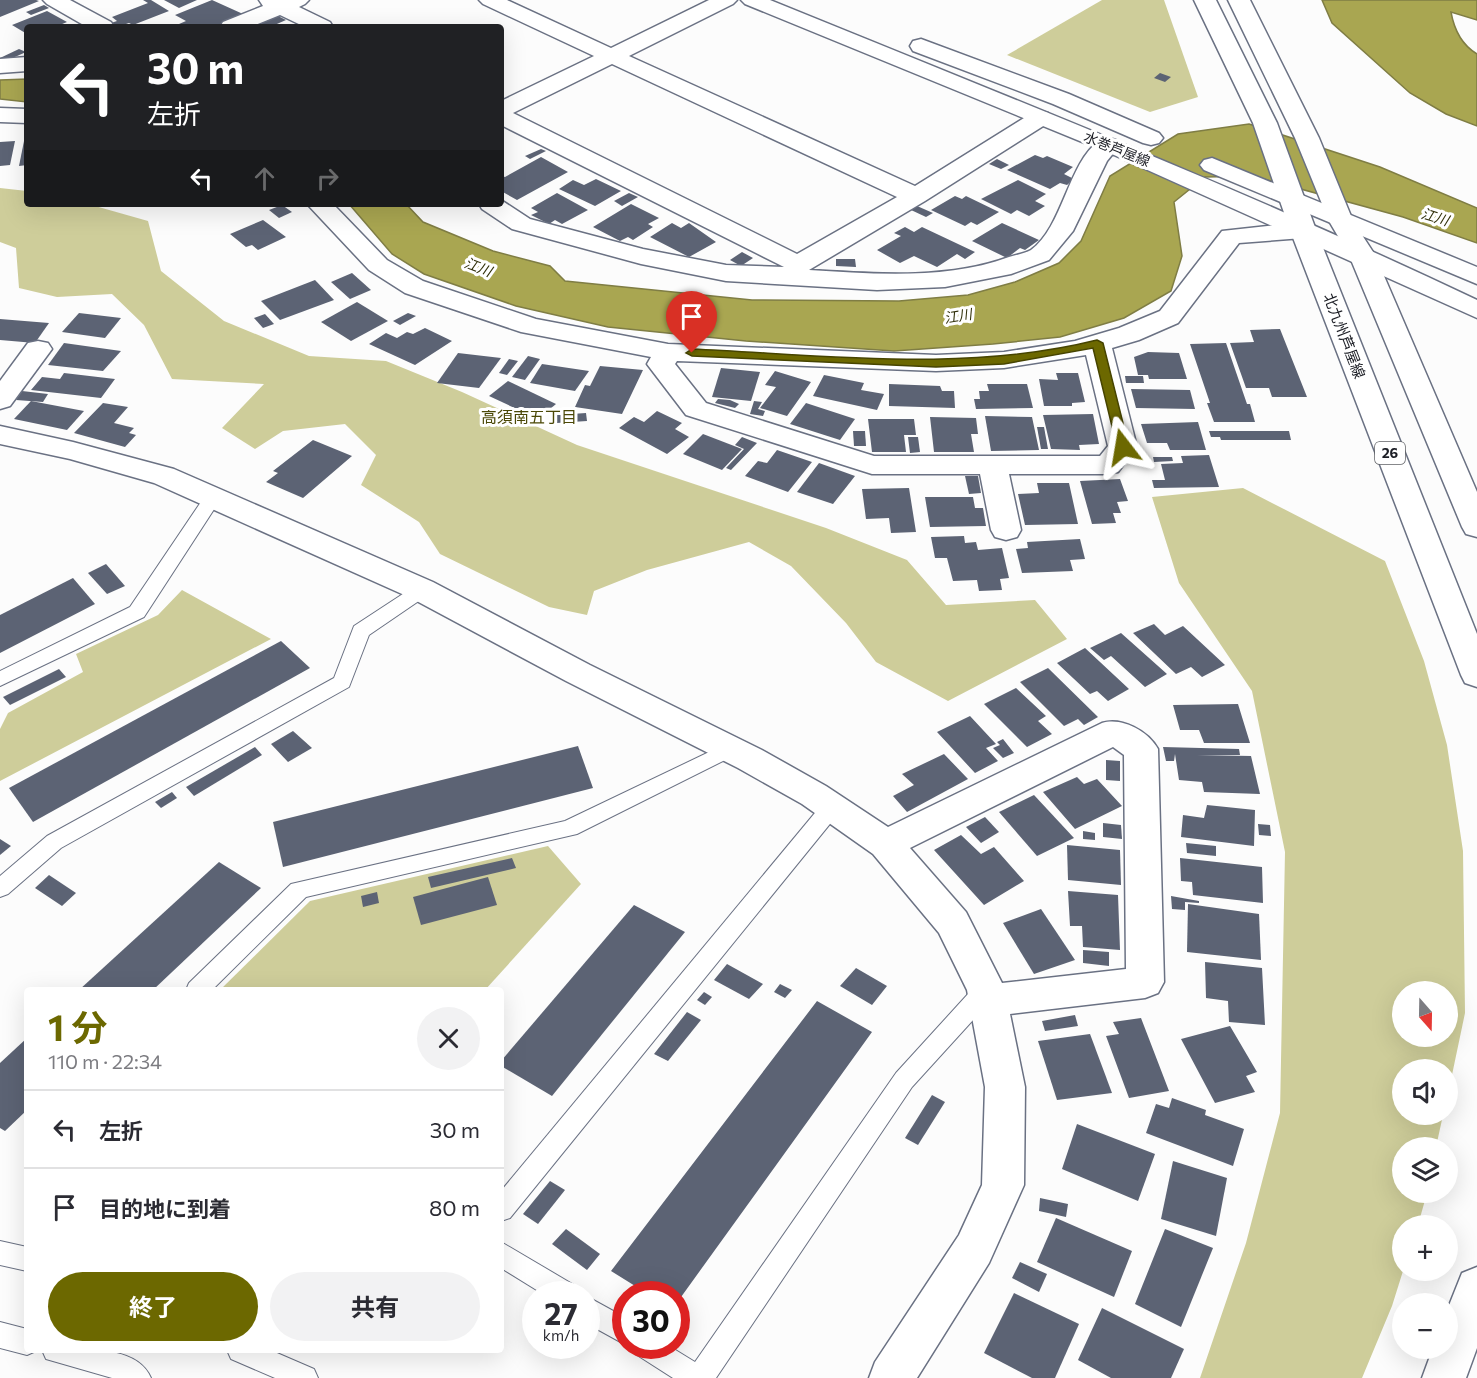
<!DOCTYPE html>
<html lang="ja">
<meta charset="utf-8">
<style>
body{margin:0;font-family:Commissioner,"Noto Sans JP",sans-serif;background:#f2f2f3;color:#2b2b33;height:100vh;display:flex;flex-direction:column;font-size:22px;white-space:nowrap}
*{box-sizing:border-box;margin:0}
p{font-size:20px;color:#7c7c81}
.icon{flex:none;width:33px;height:33px;fill:none;stroke:currentColor;stroke-width:2;stroke-linecap:round;stroke-linejoin:round}
.map{position:relative;flex:1;overflow:hidden}
.side{position:absolute;left:24px;top:987px;width:480px;height:366px;display:flex;flex-direction:column;background:#fff;border-radius:6px;box-shadow:0 6px 24px #0002}
.side>*{flex:none}
.banner{position:absolute;left:24px;top:24px;width:480px;height:183px;border-radius:6px;box-shadow:0 6px 24px #0002;background:#202124;color:#fff;overflow:hidden}
.needle{width:39px;rotate:160deg}
.buttons{position:absolute;left:1392px;top:981px;display:grid;gap:12px}
.buttons a{display:grid;place-items:center;width:66px;height:66px;border-radius:50%;background:#fff;box-shadow:0 6px 24px #0002;font-size:30px}
.speed{position:absolute;left:522px;top:1281px;display:flex;gap:12px;font-size:30px;font-weight:700;text-align:center}
.speed>*{display:grid;place-content:center;width:78px;height:78px;border-radius:50%;background:#fff;box-shadow:0 6px 24px #0002;line-height:1}
.speed small{font-size:15px;font-weight:400}
.speed .limit{border:9px solid #d22;background:#fff;color:#111}
.pin{position:absolute;display:grid;place-items:center;width:51px;height:51px;color:#fff;margin:-62px -26px;border-radius:50% 50% 50% 0;rotate:-45deg;box-shadow:0 0 6px #0007}
.pin .icon{rotate:45deg}
.me{position:absolute;width:66px;margin:-33px;rotate:346deg;stroke-linejoin:round;filter:drop-shadow(0 0 4px #0008)}
.turn{display:flex;align-items:center;gap:21px;height:126px;padding:0 24px;font-size:27px}
.turn .icon{width:78px;height:78px;stroke-width:2.5}
.turn b{display:block;font-size:42px;line-height:51px}
.lanes{display:flex;align-items:center;height:57px;padding:0 24px;background:#0003;justify-content:center;gap:30px;direction:ltr}
.lanes .off{opacity:.35}
.round{display:grid;place-items:center;flex:none;width:63px;height:63px;border-radius:32px;background:#f2f2f3}
.headline{display:flex;align-items:center;justify-content:space-between;height:102px;padding:0 24px}
h1{font-size:36px;font-weight:700;line-height:45px;color:#6c6800}
.action{display:flex;gap:12px;margin-top:auto;padding:12px 24px}
.action a{flex:1;height:69px;border-radius:36px;background:#6c6800;color:#fff;font-size:24px;font-weight:700;line-height:69px;text-align:center}
.action a+a{background:#f2f2f3;color:#2b2b33}
ul{padding:0;list-style:none}
li{display:flex;align-items:center;gap:18px;height:78px;padding:0 24px;border-top:2px solid #e1e1e2}
li div{flex:1}
li b{display:block;font-size:22px}
li em{font-style:normal}
.map>svg:first-child{display:block}
.green{fill:#cecd9a;fill-rule:evenodd}
.water{fill:#a9a651;stroke:#7f7d44;stroke-width:1.5}
.building{fill:#5c6374}
.lines{fill:none;stroke-linecap:round;stroke-linejoin:round}
.service-casing{stroke:#6a7183;stroke-width:2}
.minor-casing{stroke:#6a7183;stroke-width:3}
.secondary-casing{stroke:#6a7183;stroke-width:3}
.primary-casing{stroke:#6a7183;stroke-width:3}
.service{fill:#fff;fill-rule:evenodd}
.minor{fill:#fff;fill-rule:evenodd}
.secondary{fill:#fff;fill-rule:evenodd}
.primary{fill:#fff;fill-rule:evenodd}
.route{fill:#6c6800;stroke:#464400;stroke-width:1.5}
.labels{text-anchor:middle;stroke-width:6;stroke-linejoin:round;paint-order:stroke}
.far-street-label{font-size:14px;fill:#1c1e25;stroke:#fff}
.far-water-label{font-size:14px;font-style:italic;fill:#302f09;stroke:#fff}
.shield{fill:#fff;stroke:#606266;stroke-width:1.5}
.shield-label{font-size:14px;font-weight:bold;fill:#1c1e25}
.street-label{font-size:15px;fill:#1c1e25;stroke:#fff}
.neighbourhood-label{font-size:16px;fill:#4b4807;stroke:#fff}
</style>
<div class="map">
<svg width="1477" height="1378" viewBox="0 0 1477 1378">
<rect width="100%" height="100%" fill="#fcfcfc"/>
<g class="green">
<path d="M1102,0H1164L1198,97L1150,112L1007,55Z"/>
<path d="M0,188L27,191V204H88L148,221L161,271L224,321L309,356L386,361L462,392L577,445L826,528L907,560L946,605L1035,600L1067,639L948,701L876,662L846,623L791,566L749,542L647,570L594,591L587,615L549,607L440,554L419,522L361,485L376,455L345,424L283,431L255,449L222,428L264,384L172,379L144,325L112,294L57,297L19,288L16,248L0,242Z"/>
<path d="M1243,488L1385,561L1424,661L1447,745L1463,851L1465,1013L1448,1094V1070H1402V1114L1443,1115L1436,1147L1402,1148V1192L1427,1193L1418,1225L1402,1226L1403,1271L1392,1306L1362,1378H1200L1246,1243L1280,1113L1285,852L1252,691L1179,583L1152,497ZM1402,992H1448V1036H1402Z"/>
<path d="M182,590L271,639L0,781V729L8,713L83,672L76,654L158,615Z"/>
<path d="M548,846L581,884L485,990H220L310,901Z"/>
</g>
<g class="water">
<path d="M1322,0H1477V20L1451,12C1454,29 1462,45 1477,54V126L1446,114L1410,93L1332,23Z"/>
<path d="M27,79V102L0,99V80Z"/>
<path d="M1249,124L1380,167L1477,208V243L1403,217L1253,176L1205,177L1174,202L1182,256L1171,291L1124,318L1060,337L993,344L894,351L746,341L608,327L516,306L424,274L392,254L349,204H406L423,222L493,251L550,266L565,281L752,300L899,301L968,295L1015,282L1059,263L1081,241L1110,176L1178,134Z"/>
</g>
<g class="building">
<path d="M0,0H36L39,1L0,17Z"/>
<path d="M143,0H151L169,11L133,25L129,23L117,27L111,23L117,21L112,17L148,3Z"/>
<path d="M164,0H197L179,8Z"/>
<path d="M212,0L243,14L214,27H172L186,21L175,15Z"/>
<path d="M44,5L49,8L31,15L26,12Z"/>
<path d="M47,11L67,22L55,27H27V34L12,25Z"/>
<path d="M278,16L286,20L270,27L257,24Z"/>
<path d="M19,49L26,52L6,61L0,58Z"/>
<path d="M1160,73L1171,77L1165,82L1154,78Z"/>
<path d="M15,141L10,165L0,166V142Z"/>
<path d="M24,141H27V165L19,166Z"/>
<path d="M541,149L546,151L530,159L525,156Z"/>
<path d="M1035,155L1043,158L1047,156L1073,167L1064,174L1074,179L1067,185L1060,183L1050,189L1007,170Z"/>
<path d="M541,157L568,172L517,200L501,191V176L505,177Z"/>
<path d="M997,159L1009,165L1001,169L989,164Z"/>
<path d="M596,179L621,191L595,206L559,189L573,180L584,185Z"/>
<path d="M1018,180L1046,194L1035,201L1045,206L1029,216L1017,210L1011,214L981,199Z"/>
<path d="M557,193L588,210L562,224L555,220L549,224L531,215L538,212L531,208Z"/>
<path d="M629,193L638,197L622,206L614,201Z"/>
<path d="M955,196L962,199L966,196L999,212L977,225L971,222L965,226L931,210Z"/>
<path d="M631,204L659,218L648,224L653,227L633,240L628,237L620,241L593,227Z"/>
<path d="M282,205L292,212L279,218L269,210Z"/>
<path d="M917,206L933,213L926,217L911,210Z"/>
<path d="M263,220L286,237L258,250L252,245L246,247L230,234Z"/>
<path d="M672,223L681,228L689,223L716,242L689,257L650,237Z"/>
<path d="M1002,223L1039,240L1025,250L1020,248L1007,258L972,241Z"/>
<path d="M905,227L914,232L922,227L975,252L965,259L957,254L937,267L914,256L900,263L877,250L901,236L894,233Z"/>
<path d="M742,252L753,258L741,266L730,260Z"/>
<path d="M836,259H855L856,267L836,266Z"/>
<path d="M352,273L371,290L350,299L331,282Z"/>
<path d="M315,280L334,300L280,320L261,301Z"/>
<path d="M357,302L388,321L351,341L321,322Z"/>
<path d="M79,313L121,318L105,338L62,332Z"/>
<path d="M408,313L416,316L400,325L393,321Z"/>
<path d="M265,314L274,324L263,328L254,318Z"/>
<path d="M0,319L49,323L35,343L0,340Z"/>
<path d="M425,328L452,341L415,365L369,344L386,333L397,338L407,332L413,334Z"/>
<path d="M1280,329L1307,397H1272L1269,388H1246L1230,343L1254,342L1250,330Z"/>
<path d="M64,343L121,351L103,371L48,365Z"/>
<path d="M1226,343L1247,404H1250L1255,422H1214L1207,403H1210L1190,344Z"/>
<path d="M1148,352L1179,353L1187,379H1149L1148,375H1138L1134,357Z"/>
<path d="M458,353L501,358L479,388L437,383Z"/>
<path d="M528,356L540,359L525,380L512,377Z"/>
<path d="M509,359L518,361L507,375L499,373Z"/>
<path d="M542,364L589,371L575,391L530,383Z"/>
<path d="M600,366L643,370L622,414L575,407L585,385L590,386Z"/>
<path d="M721,368L760,372L751,401L712,397Z"/>
<path d="M775,371L811,382L787,416L760,408L776,387L765,385Z"/>
<path d="M64,373L115,379L101,398L31,390L42,377L60,379Z"/>
<path d="M1056,373H1078L1085,402L1072,403V406H1044L1039,379L1058,380Z"/>
<path d="M824,375L864,383L861,390L884,394L877,410L813,396Z"/>
<path d="M1125,376H1143L1144,383H1126Z"/>
<path d="M508,381L556,404L538,419L489,396Z"/>
<path d="M889,384L940,386L942,391H954L955,408L889,406Z"/>
<path d="M987,384H1027L1033,408L976,409L974,399H980L979,391H989Z"/>
<path d="M1131,389L1190,390L1195,409L1136,408Z"/>
<path d="M22,391L48,394L43,402L16,400Z"/>
<path d="M718,399L730,400L739,404L735,408L715,403Z"/>
<path d="M31,401L84,411L67,430L14,419Z"/>
<path d="M754,401L762,402L758,409L765,411L763,416L750,414Z"/>
<path d="M103,403L128,407L114,423L134,428L129,433L136,435L125,447L74,433Z"/>
<path d="M806,403L855,419L840,440L790,424Z"/>
<path d="M657,411L682,423L675,429L689,437L667,454L619,428L634,417L644,422Z"/>
<path d="M586,413L587,421L557,423V415Z"/>
<path d="M1093,414L1099,444L1079,445L1080,450L1051,449L1043,415Z"/>
<path d="M985,416L1032,417L1039,450L991,451Z"/>
<path d="M930,417L976,418L978,434H971L974,452H934Z"/>
<path d="M868,419H914L916,435H904L906,452H872Z"/>
<path d="M1198,422L1206,450H1170L1167,443H1147L1141,424Z"/>
<path d="M1037,427H1044L1048,449H1041Z"/>
<path d="M853,431H865L866,446H854Z"/>
<path d="M1209,431H1289L1291,440H1221L1220,437H1211Z"/>
<path d="M703,434L742,449L722,470L683,454Z"/>
<path d="M742,437L757,443L731,470L726,468L744,449L735,445Z"/>
<path d="M908,437H918L920,452L910,453Z"/>
<path d="M313,440L352,456L303,498L266,482L278,473L273,471Z"/>
<path d="M777,450L812,462L788,492L745,476L758,461L767,463Z"/>
<path d="M1209,455L1219,487L1154,488L1152,480H1165L1161,464L1183,463L1181,456Z"/>
<path d="M1153,457H1172L1173,461L1154,462Z"/>
<path d="M819,463L855,476L833,504L797,492Z"/>
<path d="M965,476H978L981,493L969,494Z"/>
<path d="M1120,479L1128,501L1117,502L1121,513H1113L1116,523L1092,524L1080,481Z"/>
<path d="M1037,483H1069L1078,524L1025,525L1018,494L1039,493Z"/>
<path d="M909,488L916,532L891,533L889,518L866,519L862,489Z"/>
<path d="M925,497H973L975,508H983L986,526L930,527Z"/>
<path d="M964,536L965,543L976,542L978,550L1002,548L1009,578L1000,579L1002,590L979,591L977,580L953,581L947,558H935L931,537Z"/>
<path d="M1080,539L1085,559L1070,560L1073,571L1022,573L1016,549L1028,548L1027,542Z"/>
<path d="M106,564L125,586L107,594L88,573Z"/>
<path d="M73,578L95,604L0,653V615Z"/>
<path d="M1154,624L1165,635L1183,626L1225,665L1202,677L1191,667L1176,674L1133,633Z"/>
<path d="M1121,633L1167,674L1145,687L1111,656L1104,660L1090,648Z"/>
<path d="M281,641L310,668L33,822L9,788Z"/>
<path d="M1085,648L1129,689L1108,701L1097,691L1090,694L1057,663Z"/>
<path d="M1048,668L1098,717L1084,725L1078,719L1064,726L1020,682Z"/>
<path d="M59,669L66,677L10,705L3,697Z"/>
<path d="M1016,688L1046,716L1038,721L1052,734L1027,747L984,704Z"/>
<path d="M1238,704L1250,743H1204L1199,730H1180L1173,705Z"/>
<path d="M970,716L996,744L986,748L998,761L975,773L937,732Z"/>
<path d="M293,731L312,748L288,762L271,744Z"/>
<path d="M1003,739L1014,753L1003,758L993,748L1000,745L997,742Z"/>
<path d="M578,746L593,788L283,867L273,822Z"/>
<path d="M255,747L262,755L194,796L186,787Z"/>
<path d="M1163,747L1239,749L1240,755H1197L1251,756L1260,794L1204,792L1202,782L1179,780L1175,754L1174,761H1166Z"/>
<path d="M944,754L968,779L907,812L893,796L914,785L902,774Z"/>
<path d="M1106,760L1120,761V781L1106,780Z"/>
<path d="M1077,777L1084,784L1097,779L1122,806L1075,829L1043,792Z"/>
<path d="M172,792L177,798L161,808L155,802Z"/>
<path d="M1034,795L1074,838L1037,856L999,812Z"/>
<path d="M1207,805L1255,810L1254,846L1181,837L1183,815L1204,818Z"/>
<path d="M985,817L999,832L981,843L966,827Z"/>
<path d="M1103,823L1121,825L1122,839L1103,837Z"/>
<path d="M1258,824L1270,825L1271,836L1259,835Z"/>
<path d="M1083,831L1095,833V840L1083,839Z"/>
<path d="M961,835L981,854L994,847L1024,881L984,905L934,850Z"/>
<path d="M0,839L11,846L0,855Z"/>
<path d="M1186,843L1216,846V856L1187,853Z"/>
<path d="M1067,845L1120,850L1121,885L1068,880Z"/>
<path d="M512,858L516,868L431,888L428,877Z"/>
<path d="M1180,858L1262,867L1263,903L1193,895L1192,882L1181,881Z"/>
<path d="M219,862L261,888L153,990H79Z"/>
<path d="M49,875L76,893L62,906L35,888Z"/>
<path d="M488,877L497,905L421,925L413,897Z"/>
<path d="M1068,891L1118,895L1120,950L1083,947L1082,926H1070Z"/>
<path d="M377,892L379,903L363,907L361,896Z"/>
<path d="M1171,896L1199,901V903L1185,902V910L1172,909Z"/>
<path d="M1188,904L1259,914L1261,960L1187,952Z"/>
<path d="M634,905L685,932L552,1096L501,1066V1061Z"/>
<path d="M1041,909L1075,960L1034,974L1003,923Z"/>
<path d="M1083,950L1109,952V966L1083,963Z"/>
<path d="M1205,962L1262,968L1265,1025L1229,1022L1228,1001L1206,998Z"/>
<path d="M727,964L763,984L749,999L714,980Z"/>
<path d="M856,968L887,986L872,1005L840,986Z"/>
<path d="M780,984L792,990L785,998L774,992Z"/>
<path d="M704,992L712,997L705,1005L697,1000Z"/>
<path d="M817,1001L872,1032L676,1304V1294H648L611,1271Z"/>
<path d="M687,1012L701,1020L668,1061L654,1054Z"/>
<path d="M1075,1015L1078,1026L1045,1031L1042,1021Z"/>
<path d="M1141,1018L1169,1091L1129,1098L1106,1036L1119,1034L1113,1022Z"/>
<path d="M1230,1026L1257,1072L1246,1076L1255,1092L1215,1103L1181,1039Z"/>
<path d="M1090,1034L1112,1093L1057,1100L1038,1041Z"/>
<path d="M27,1038V1110L5,1131L0,1128V1063Z"/>
<path d="M932,1095L945,1102L918,1145L905,1138Z"/>
<path d="M1172,1098L1206,1110L1205,1115L1244,1129L1233,1166L1146,1133L1156,1104L1169,1108Z"/>
<path d="M1077,1124L1155,1154L1138,1201L1062,1169Z"/>
<path d="M1173,1161L1227,1178L1216,1236L1161,1219Z"/>
<path d="M550,1181L565,1190L538,1224L523,1214Z"/>
<path d="M1040,1198L1068,1204L1066,1217L1039,1211Z"/>
<path d="M1056,1218L1132,1251L1114,1297L1037,1262Z"/>
<path d="M566,1229L600,1254L587,1270L552,1244Z"/>
<path d="M1165,1229L1213,1248L1181,1327L1135,1304Z"/>
<path d="M1020,1262L1047,1274L1039,1292L1012,1278Z"/>
<path d="M1014,1293L1079,1324L1055,1378H1032L984,1353Z"/>
<path d="M1102,1308L1184,1349L1171,1378H1111L1078,1360Z"/>
</g>
<g class="lines">
<defs>
<g id="service">
<path d="M213,491L219,493L222,497L144,617L0,686V671L130,607L207,493Z"/>
<path d="M422,584L429,586L431,590L429,594L369,635L349,687L61,848L8,894L0,897V876L47,836L334,678L354,626L415,586Z"/>
<path d="M730,742L737,744L740,749L737,754L577,834L306,897L212,990H186L189,983L291,884L565,821Z"/>
<path d="M831,800L838,802L841,808L838,814L510,1218L501,1221V1191L824,802Z"/>
<path d="M986,981L994,983L997,990L994,997L912,1087L716,1378H673L637,1355L633,1346H669L695,1362L896,1073L978,983Z"/>
<path d="M0,1241L27,1247V1271L0,1265Z"/>
<path d="M501,1242L574,1285L578,1294H543L501,1268Z"/>
<path d="M586,1296L626,1318V1345L586,1323Z"/>
<path d="M0,1322L27,1329V1350L36,1351L27,1355L0,1348Z"/>
<path d="M42,1350C74,1350 136,1342 151,1378H112L46,1359Z"/>
<path d="M227,1350H270L314,1369L318,1378H275L231,1359Z"/>
</g>
<g id="minor">
<path d="M43,0H70L111,22L114,27H87L47,4Z"/>
<path d="M259,0H309L305,4L299,7L330,22L333,27H305L280,15L250,27H220L223,22L263,6Z"/>
<path d="M479,0H507L611,48L709,0H737L733,4L629,56L915,186L1032,113L1040,111L1048,113L1052,118L1048,123L925,201L809,270C874,274 947,280 1009,257C1016,255 1026,253 1031,250C1063,227 1068,163 1099,141C1104,137 1110,138 1116,140L1120,145L1107,161L1073,231L1049,260L1011,274L945,287L877,290L726,281L641,264L512,229L482,209L479,204H501V200L530,219L643,249L726,265L784,267L501,125V101L594,56L483,4ZM612,64L897,197L797,254L513,113Z"/>
<path d="M27,57V71L0,73V59Z"/>
<path d="M0,108L27,109V123L0,122Z"/>
<path d="M307,204H333L387,260L423,281L536,319L668,344L936,355L1004,352L1075,341L1119,328L1160,311L1222,231L1303,222L1312,225L1316,230L1312,235L1303,238L1239,243L1178,323L1139,340L1112,348L1137,447L1118,472L1108,474H1009L1021,530L1017,537L1006,540L995,537L991,530L980,474H872L686,415L647,364L651,357L521,332L405,293L369,270ZM1086,355L1108,446L1100,456H874L706,403L675,364L677,361L936,371L1004,368Z"/>
<path d="M38,341L48,343L52,349L10,406L0,409V381L28,343Z"/>
<path d="M0,426L73,442L174,469L433,582L590,665L762,750L826,786L888,827L1102,723C1122,717 1148,731 1158,749L1164,982L1158,993L1145,998L1010,1014L1025,1087L1024,1185L989,1263L917,1378H869L875,1362L959,1235L982,1185L985,1087L967,990L939,933L873,854L802,804L738,768L566,681L411,598L154,483L70,459L0,444ZM1113,747L1124,755L1126,969L1002,983L966,912L910,848Z"/>
</g>
<g id="secondary">
<path d="M741,0H770C1008,97 1246,190 1477,300V318L1114,155L745,4Z"/>
<path d="M921,39L1069,94L1159,133L1163,138L1159,143L1151,145L1143,143L1053,104L913,51L910,46L913,41Z"/>
<path d="M1212,158L1477,267V284L1204,170L1200,165L1204,160Z"/>
</g>
<g id="primary">
<path d="M1194,0H1216L1277,123L1316,230L1477,634V687L1465,683L1461,675L1290,230L1253,123Z"/>
<path d="M1228,0H1250L1319,138L1353,221L1375,255L1477,492V537L1466,534L1462,527L1349,255L1329,221L1295,138Z"/>
<path d="M1477,1267V1348L1466,1378H1422L1433,1348H1448V1308L1462,1273Z"/>
</g>
</defs>
<use href="#service" class="service-casing"/>
<use href="#minor" class="minor-casing"/>
<use href="#secondary" class="secondary-casing"/>
<use href="#primary" class="primary-casing"/>
<use href="#service" class="service"/>
<use href="#minor" class="minor"/>
<use href="#secondary" class="secondary"/>
<use href="#primary" class="primary"/>
</g>
<path class="route" d="M1097,340L1103,343L1129,447L1123,450L1117,447L1093,348L1004,364L936,367L692,356L686,353L692,349C826,355 965,373 1097,340Z"/>
<g class="labels">
<g class="far-street-label">
<text transform="translate(1117 149) rotate(22)" y="5">水巻芦屋線</text>
</g>
<g class="far-water-label">
<text transform="translate(1435 217) rotate(17)" y="5">江川</text>
<text transform="translate(478 267) rotate(21)" y="5">江川</text>
<text transform="translate(958 316) rotate(-9)" y="5">江川</text>
</g>
<rect class="shield" x="1375" y="442" width="30" height="22" rx="4.5"/>
<g class="shield-label">
<text x="1390" y="458">26</text>
</g>
<g class="street-label">
<text transform="translate(1344 336) rotate(69)" y="5">北九州芦屋線</text>
</g>
<g class="neighbourhood-label">
<text x="529" y="423">高須南五丁目</text>
</g>
</g>
</svg>
<div class="buttons">
<a><svg class="needle" viewBox="-14 -14 28 28"><path d="M0-13l5 13h-10z" fill="#e53935"/><path d="M0 13l5-13h-10z" fill="#7c7c81"/></svg></a>
<a><svg class="icon" aria-label="sound" viewBox="0 0 24 24"><path d="M4 9h4l5-4v14l-5-4H4zM17 9q2 3 0 6"/></svg></a>
<a><svg class="icon" aria-label="layers" viewBox="0 0 24 24"><path d="M12 4l9 5-9 5-9-5zM3 14l9 5 9-5"/></svg></a>
<a>+</a>
<a>−</a>
</div>
<div class="speed"><div>27<small>km/h</small></div><div class="limit">30</div></div>
<div class="pin" style="left:692px;top:353px;background:#d93025"><svg class="icon" aria-label="arrive" viewBox="0 0 24 24"><path d="M6 21V4h12l-3 4 3 4H6"/></svg></div>
<svg class="me" style="left:1123px;top:447px" viewBox="-20 -20 40 40"><path d="M0-17L14 15 0 8-14 15z" fill="#6c6800" stroke="#fff" stroke-width="4"/></svg>
<div class="banner">
<div class="turn"><svg class="icon" aria-label="left" viewBox="0 0 24 24"><path d="M17 20v-9H6M10 6l-5 5 5 5"/></svg><div><b>30 m</b>左折</div></div>
<div class="lanes"><svg class="icon" aria-label="left" viewBox="0 0 24 24"><path d="M17 20v-9H6M10 6l-5 5 5 5"/></svg><svg class="icon off" aria-label="ahead" viewBox="0 0 24 24"><path d="M12 20V5M6 11l6-6 6 6"/></svg><svg class="icon off" aria-label="right" viewBox="0 0 24 24"><path d="M7 20v-9h11M14 6l5 5-5 5"/></svg></div>
</div>
<section class="side">
<div class="headline"><div><h1>1 分</h1><p>110 m · 22:34</p></div><a class="round"><svg class="icon" aria-label="close" viewBox="0 0 24 24"><path d="M6 6l12 12M18 6L6 18"/></svg></a></div>
<ul>
<li><svg class="icon" aria-label="left" viewBox="0 0 24 24"><path d="M17 20v-9H6M10 6l-5 5 5 5"/></svg><div><b>左折</b></div><em>30 m</em></li>
<li><svg class="icon" aria-label="arrive" viewBox="0 0 24 24"><path d="M6 21V4h12l-3 4 3 4H6"/></svg><div><b>目的地に到着</b></div><em>80 m</em></li>
</ul>
<div class="action"><a>終了</a><a>共有</a></div>
</section>
</div>
